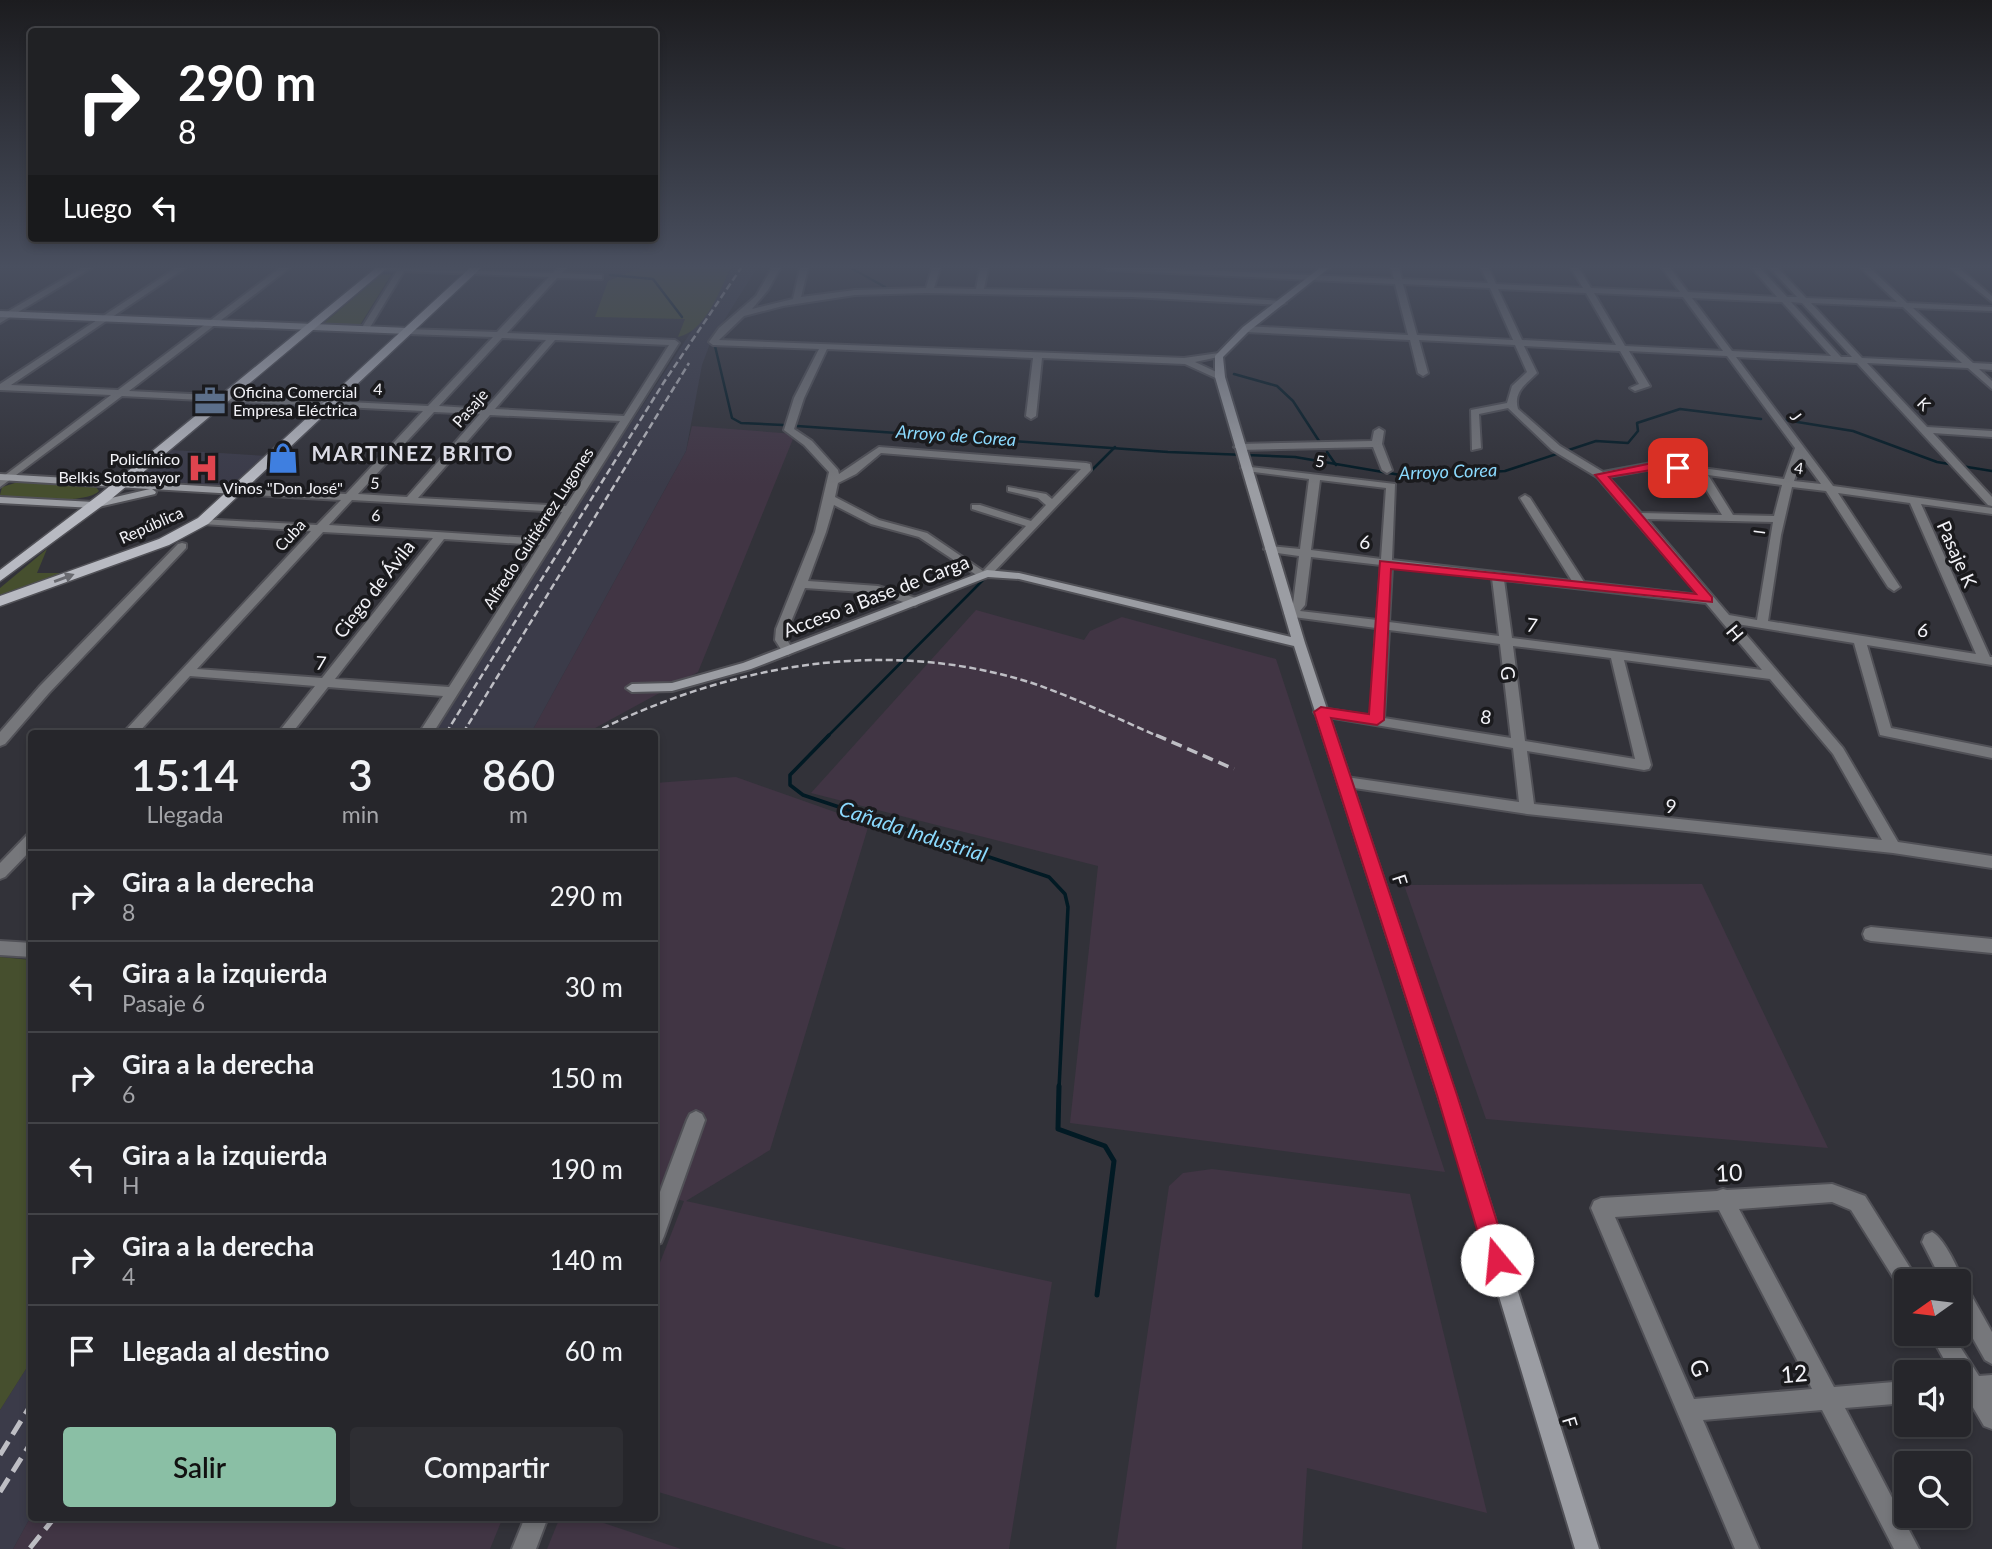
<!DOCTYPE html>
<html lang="es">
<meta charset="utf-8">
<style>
body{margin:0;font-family:Lato,sans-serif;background:#2e2e33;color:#f1f3f6;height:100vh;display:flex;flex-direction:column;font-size:26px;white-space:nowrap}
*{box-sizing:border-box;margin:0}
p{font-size:23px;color:#a4a5a9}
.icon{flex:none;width:38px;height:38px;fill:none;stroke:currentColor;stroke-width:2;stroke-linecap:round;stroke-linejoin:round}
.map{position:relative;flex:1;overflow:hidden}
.sheet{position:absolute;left:28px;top:730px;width:630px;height:791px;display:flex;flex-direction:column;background:#26262b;border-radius:7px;box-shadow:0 4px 10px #0003,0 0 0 2px #424347}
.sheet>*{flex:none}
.guide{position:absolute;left:28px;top:28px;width:630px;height:214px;border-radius:7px;box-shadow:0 4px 10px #0003,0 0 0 2px #424347;background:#202124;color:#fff;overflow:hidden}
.needle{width:46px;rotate:256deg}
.tools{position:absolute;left:1894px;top:1269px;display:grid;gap:14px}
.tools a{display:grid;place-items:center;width:77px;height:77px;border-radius:7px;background:#26262b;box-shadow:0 4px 10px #0003,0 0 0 2px #424347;font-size:35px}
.pin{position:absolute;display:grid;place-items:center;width:60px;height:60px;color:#fff;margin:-30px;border-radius:14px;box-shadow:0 4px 10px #0006}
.me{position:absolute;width:77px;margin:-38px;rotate:343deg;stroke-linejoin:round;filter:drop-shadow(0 0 5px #0008)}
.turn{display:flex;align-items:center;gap:24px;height:147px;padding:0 35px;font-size:32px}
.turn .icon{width:91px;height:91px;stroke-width:2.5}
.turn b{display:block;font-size:49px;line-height:60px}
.then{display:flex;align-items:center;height:66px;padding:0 35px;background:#0003;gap:14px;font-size:26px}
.eta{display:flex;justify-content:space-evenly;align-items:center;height:119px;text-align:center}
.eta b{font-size:42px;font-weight:600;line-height:49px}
.cta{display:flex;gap:14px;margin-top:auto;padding:14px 35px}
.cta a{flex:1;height:80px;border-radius:7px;background:#8abfa5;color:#111;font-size:28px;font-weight:600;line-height:80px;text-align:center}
.cta a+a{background:#2e2e33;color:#f1f3f6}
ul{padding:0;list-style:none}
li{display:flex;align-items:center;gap:21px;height:91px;padding:0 35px;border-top:2px solid #424347}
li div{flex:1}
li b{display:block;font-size:26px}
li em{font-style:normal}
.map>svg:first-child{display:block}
.industrial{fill:#413544}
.built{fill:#3b3b49}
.green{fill:#464f2e}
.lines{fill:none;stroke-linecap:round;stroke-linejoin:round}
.stream-far2{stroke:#021a24;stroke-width:2.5}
.stream-far1{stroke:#021a24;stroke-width:3.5}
.stream{stroke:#021a24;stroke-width:5}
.street-casing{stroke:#515157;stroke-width:4}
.secondary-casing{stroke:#515157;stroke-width:4}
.primary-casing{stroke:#515157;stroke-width:3}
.street{fill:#76777b;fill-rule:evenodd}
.secondary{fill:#9b9da3;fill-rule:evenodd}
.primary{fill:#b8bac2;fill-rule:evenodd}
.rail-far2{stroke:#bebec4;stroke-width:2.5;stroke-dasharray:7 3.5;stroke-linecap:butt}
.rail-far1{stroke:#bebec4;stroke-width:3.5;stroke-dasharray:11 6;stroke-linecap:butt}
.rail{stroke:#bebec4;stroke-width:5;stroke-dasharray:16 8;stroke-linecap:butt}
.oneway{fill:#696a70}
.route{fill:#e11d48;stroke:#92132f;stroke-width:2}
.labels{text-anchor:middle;stroke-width:7;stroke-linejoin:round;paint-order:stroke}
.far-street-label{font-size:16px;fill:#f2f2f7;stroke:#1a1a1d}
.far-poi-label{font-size:16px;fill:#f2f2f7;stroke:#1a1a1d;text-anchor:start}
.far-water-label{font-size:18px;font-style:italic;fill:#8ad9fd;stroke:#1a1a1d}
.street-label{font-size:19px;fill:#f2f2f7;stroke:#1a1a1d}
.far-district-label{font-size:21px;font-weight:bold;letter-spacing:2px;fill:#dcdce6;stroke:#1a1a1d}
.water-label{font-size:21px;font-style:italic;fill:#8ad9fd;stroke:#1a1a1d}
.near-street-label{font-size:23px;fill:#f2f2f7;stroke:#1a1a1d}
</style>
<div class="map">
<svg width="1992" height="1549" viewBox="0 0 1992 1549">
<rect width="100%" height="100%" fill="#323239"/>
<g class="industrial">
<path d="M692,426L795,434L698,672L586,733L532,731L686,451Z"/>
<path d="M976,610L1084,640L1090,631L1122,617L1276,659L1445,1172L1070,1123L1098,866L811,793Z"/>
<path d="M736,777L869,824L770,1150L686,1201L1052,1282L1009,1549H846L655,1491L654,1278L684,1201L655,1194V783Z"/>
<path d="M1702,884L1828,1148L1486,1119L1404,885Z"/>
<path d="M1212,1169L1410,1194L1487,1513L1307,1468L1302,1549H1116L1169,1186L1183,1173Z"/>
<path d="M31,1516L32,1517H503L490,1549H13Z"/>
<path d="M560,1517H586L681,1549H547Z"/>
</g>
<g class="built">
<path d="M733,268H757L711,341L702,365L686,451L531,733H432L579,502Z"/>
<path d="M172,450L268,456L236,486L136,480Z"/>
<path d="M31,1361V1516L13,1549H0V1410Z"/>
</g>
<g class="green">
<path d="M731,268C719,291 706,331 678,337L685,319L595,317L608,281L640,268Z"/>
<path d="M382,274L391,275L360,325L323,324Z"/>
<path d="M18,482L96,487L99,491C85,505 19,499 0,495L2,487Z"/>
<path d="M47,549L37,573H64L0,595V588Z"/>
<path d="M0,957L32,960L31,1361L0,1410Z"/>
</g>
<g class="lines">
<g class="stream-far2">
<path d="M851,268L885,287"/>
<path d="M610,275L653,279L682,317"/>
<path d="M715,346L732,418L741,423L783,425"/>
<path d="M1234,374L1277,386L1293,401L1321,444"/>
<path d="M1785,420L1853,431L1937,462L1992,471"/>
<path d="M797,426L1168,452L1295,457L1412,477L1505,471L1596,441L1628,443L1638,431L1637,423L1680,409L1761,419"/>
<path d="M1327,452L1336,465"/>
<path d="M1061,501L1115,447"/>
<path d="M827,737L987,576"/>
</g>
<path class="stream-far1" d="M829,735L790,775V785L803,795L1049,877L1065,894L1068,907L1059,1088"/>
<path class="stream" d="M1059,1086L1058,1129L1105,1146L1114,1161L1097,1295"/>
<defs>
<g id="street">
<path d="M82,268H91L0,323V316Z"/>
<path d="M176,268H185L11,385L118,390L280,268H289L129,391L428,406L493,337L408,334L404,331L405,329L497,332L549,277L404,271L369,329L365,332L361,329L397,271L380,270L376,268L553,273L558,268H566L562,273L599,275H602V279L557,278L507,333L675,340L679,343L433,733H419L443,696L328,687L292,733H278L315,686L190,676L138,733H123L311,531L203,524L199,523V519L317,525L341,500L236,494L231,491L236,488L346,494L423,411L122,396L0,487V479L111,395L0,390V384ZM502,338L546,340L485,409L439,406ZM555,340L669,345L624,416L495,409ZM434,412L480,414L407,497L358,494ZM490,415L620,421L566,506L418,498ZM352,500L562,512L545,539L329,525ZM323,532L433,538L322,678L197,669ZM444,539L540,545L449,687L335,679Z"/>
<path d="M772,268H780L768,290L752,309L793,299L800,268H808L801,297L855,290L926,288L932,268H940L934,288L976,289L980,268H988L984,289L1162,293L1282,301L1286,303L1282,305L1132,297L926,293L855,295L783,306L744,316L719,340L1184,358L1219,353L1223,356L1195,362L1223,375V379L1220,380L1185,364L1042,358L1036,416L1031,419L1026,416L1033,358L827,349L804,398L794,429L812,441L838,470L839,474L879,447L1086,463L1090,464L1091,470L991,575L981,578L919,537L871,524L834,505L826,532L808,581L878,586L919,599L921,602L915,606L877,593L805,588L788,629L787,640L794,651L788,655L784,654L775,640L776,629L815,532L829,472L804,445L784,430L794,398L819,349L713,345L709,342L719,328L756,296ZM881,453L1081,469L1052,499L1046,494L1008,487V491L1038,498L1046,505L1031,521L980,505H972V509L1026,526L983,571L927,533L879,520L835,497L838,483L856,474Z"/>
<path d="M1104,268H1158L1394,279L1391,268H1399L1402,279L1488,283L1481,268H1489L1496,284L1583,288L1571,268H1579L1591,288L1680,292L1662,268H1670L1688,292L1777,297L1752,268H1760L1787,297H1797L1770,268H1778L1806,298L1897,302L1861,268H1870L1907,303L1992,307V311L1913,308L1973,363L1992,364V370L1979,369L1992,381V389L1968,368L1867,363L1927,427L1992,431V437L1933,433L1992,497V506L1988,505L1857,363L1736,357L1833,486L1992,508V514L1921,504L1990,657H1992V665L1867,645L1891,728L1992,748V758L1880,735L1854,643L1737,624L1843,748L1898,842L1992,856V868L1893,853L1527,814L1341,786L1339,782L1346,777L1519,802L1513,748L1316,715L1314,712L1316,709L1321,708L1371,716L1376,628L1286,616L1284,613L1293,604L1299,556L1270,552L1264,549L1270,546L1300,549L1309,479L1246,471L1241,468L1242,466L1395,484L1392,560L1572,581L1520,498L1525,495L1530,498L1584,582L1699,595L1597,477L1552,450L1508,408L1479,414L1481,448L1472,450L1471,410L1507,403L1512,386L1527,372L1515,345L1419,340L1428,373L1423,376L1418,373L1410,340L1246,332L1242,329L1246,326L1408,335L1395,284L1108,270ZM1403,284L1490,288L1513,340L1417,335ZM1498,289L1586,293L1616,345L1522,340ZM1594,293L1683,297L1723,351L1625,346ZM1692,298L1782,302L1831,356L1732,351ZM1791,302L1802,303L1852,357H1841ZM1811,303L1903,307L1962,363L1862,358ZM1524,346L1620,351L1639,384L1630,388L1635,391L1650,386L1629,351L1727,356L1795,448L1784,479L1657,462L1603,472L1560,446L1518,409C1513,392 1526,384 1537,373ZM1802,458L1821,484L1794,481ZM1657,468L1696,473L1722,515L1641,513L1608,477ZM1708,475L1782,485L1774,516L1733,515ZM1320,480L1386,488L1381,559L1311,550ZM1792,487L1826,491L1888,587L1894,591L1900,587L1838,493L1910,503L1976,654L1768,621L1781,535ZM1647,519L1773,522L1757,620L1729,615ZM1311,557L1381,565L1377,620L1300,611L1305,605ZM1392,567L1492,578L1499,636L1389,622ZM1504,580L1706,603L1762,670L1512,638ZM1389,630L1500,644L1511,738L1384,718ZM1513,646L1611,658L1635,759L1525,741ZM1624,660L1770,679L1833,754L1882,840L1534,804L1527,751L1644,770L1649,769L1651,765Z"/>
<path d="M1950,268H1959L1992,296V302Z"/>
<path d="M1379,428L1384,431L1382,444L1392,470L1387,473L1382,470L1373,447L1239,450L1234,447L1239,444L1372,441L1374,431Z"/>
<path d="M182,543L186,544V548L49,693L5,744L0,746V732L39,687L178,544Z"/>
<path d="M32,834V849L5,877L0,879V863L27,835Z"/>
<path d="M1871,927L1992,939V953L1871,941L1865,939L1863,934L1865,929Z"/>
<path d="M0,941L32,943V957L0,955Z"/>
<path d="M696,1111L702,1114L705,1120L664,1236L661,1243L654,1246V1208L687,1120L690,1114Z"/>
<path d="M1832,1184L1865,1196L1914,1274L1917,1281H1906V1291L1900,1288L1851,1210L1832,1202L1739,1209L1834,1387L1906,1381V1403L1845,1408L1919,1549H1894L1822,1410L1703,1420L1759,1549H1735L1591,1208L1594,1201L1601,1198L1717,1191L1723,1189L1727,1190ZM1719,1210L1812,1389L1694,1399L1615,1217Z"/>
<path d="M1932,1232C1943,1237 1960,1270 1962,1283L1965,1284L1992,1332V1364L1985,1360L1958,1312V1281H1942L1922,1242L1925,1235Z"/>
<path d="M1930,1334H1952L1979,1376L1992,1375V1429L1984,1426L1968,1399L1958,1400V1372H1951Z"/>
<path d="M525,1517H548L536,1549H512Z"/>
</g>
<g id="secondary">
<path d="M1320,268H1329L1249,331L1223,357L1225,377L1305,643L1464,1120L1599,1549H1575L1446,1120L1294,646L1019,579L988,577L751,669L672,691L632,692L626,688L632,684L672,683L743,663L987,570L1019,573L1291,637L1215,377V356L1243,327Z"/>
<path d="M0,311L408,328L412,331L408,334L0,317Z"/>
<path d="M0,474L236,488L241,491L236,494L152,489L156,492L155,494L94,508L0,503V497L94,502L150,489L0,480Z"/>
</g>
<g id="primary">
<path d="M376,268H387L110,500L0,581V570L100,494Z"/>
<path d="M470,268H481L208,524L169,545L0,606V596L159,539L198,518Z"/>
</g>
</defs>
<use href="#street" class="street-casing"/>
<use href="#secondary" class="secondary-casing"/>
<use href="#primary" class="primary-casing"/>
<use href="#street" class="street"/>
<use href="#secondary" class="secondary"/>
<use href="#primary" class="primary"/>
<g class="rail-far2">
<path d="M446,733L664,382L741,268"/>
<path d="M463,733L689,363"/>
<path d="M593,733C729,665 884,636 1032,683C1076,698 1118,719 1160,737"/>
</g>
<path class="rail-far1" d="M1156,735L1234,769"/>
<g class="rail">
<path d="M0,1455L32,1403"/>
<path d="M0,1492L32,1441"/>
<path d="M30,1548L55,1517"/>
</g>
</g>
<defs><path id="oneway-solid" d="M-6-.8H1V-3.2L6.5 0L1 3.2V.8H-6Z" transform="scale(1.75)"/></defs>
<use class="oneway" href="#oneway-solid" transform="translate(64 578) rotate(-20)"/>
<linearGradient id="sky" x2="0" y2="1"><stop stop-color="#1c1c1f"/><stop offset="0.55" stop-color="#494f5f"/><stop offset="1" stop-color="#494f5f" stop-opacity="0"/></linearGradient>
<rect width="1992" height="485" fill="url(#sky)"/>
<path class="route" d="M1657,462L1684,468L1678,472L1657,469L1609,477L1712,597V602L1391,569L1384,720L1377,725L1331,718L1457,1095L1509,1260L1505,1268L1497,1271L1489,1268L1486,1260L1437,1095L1314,712L1321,707L1369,714L1380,561L1696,594L1595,475Z"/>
<defs>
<symbol id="office-bare" viewBox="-9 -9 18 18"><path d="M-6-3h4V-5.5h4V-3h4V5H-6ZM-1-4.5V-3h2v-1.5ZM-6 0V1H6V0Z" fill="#5c6f8a" stroke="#1a1a1d" stroke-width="2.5" paint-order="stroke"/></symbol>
<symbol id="shop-bare" viewBox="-9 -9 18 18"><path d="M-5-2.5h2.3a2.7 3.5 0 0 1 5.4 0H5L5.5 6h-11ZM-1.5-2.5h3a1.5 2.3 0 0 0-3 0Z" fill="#3f7fe0" stroke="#1a1a1d" stroke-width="2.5" paint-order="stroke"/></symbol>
<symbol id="hospital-bare" viewBox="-9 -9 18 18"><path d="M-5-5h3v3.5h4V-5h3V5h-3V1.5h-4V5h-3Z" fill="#e0444e" stroke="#1a1a1d" stroke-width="2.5" paint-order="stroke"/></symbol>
</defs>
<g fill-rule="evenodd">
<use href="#office-bare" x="188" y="379" width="44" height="44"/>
<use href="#shop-bare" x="261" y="436" width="44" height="44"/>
<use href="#hospital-bare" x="181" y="446" width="44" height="44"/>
</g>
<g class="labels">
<g class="far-street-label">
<text transform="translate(378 389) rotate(3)" y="6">4</text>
<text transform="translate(1924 404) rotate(46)" y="6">K</text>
<text transform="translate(470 408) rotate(-49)" y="6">Pasaje</text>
<text transform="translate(1796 416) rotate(53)" y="6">J</text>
<text transform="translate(1320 461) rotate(7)" y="6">5</text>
<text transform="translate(1799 468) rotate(8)" y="6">4</text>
<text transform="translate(375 483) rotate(3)" y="6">5</text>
<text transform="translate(376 515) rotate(4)" y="6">6</text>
<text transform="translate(151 525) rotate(-24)" y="6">República</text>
<text transform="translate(538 528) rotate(-57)" y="6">Alfredo Guitiérrez Lugones</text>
<text transform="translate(1759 532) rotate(-82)" y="6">I</text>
<text transform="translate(290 535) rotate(-47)" y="6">Cuba</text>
</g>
<g class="far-poi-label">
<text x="233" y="398">Oficina Comercial<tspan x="233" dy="18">Empresa Eléctrica</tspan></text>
<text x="180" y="465" text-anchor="end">Policlínico<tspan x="180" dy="18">Belkis Sotomayor</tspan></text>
<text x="283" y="494" text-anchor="middle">Vinos "Don José"</text>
</g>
<g class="far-water-label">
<text transform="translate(956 436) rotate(4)" y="6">Arroyo de Corea</text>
<text transform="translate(1448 472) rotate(-2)" y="6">Arroyo Corea</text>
</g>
<g class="street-label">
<text transform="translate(1365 542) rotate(7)" y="7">6</text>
<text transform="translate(1957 554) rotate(66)" y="7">Pasaje K</text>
<text transform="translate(374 589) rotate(-52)" y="7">Ciego de Ávila</text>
<text transform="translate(876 596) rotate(-21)" y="7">Acceso a Base de Carga</text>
<text transform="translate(1532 625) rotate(7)" y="7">7</text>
<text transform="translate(1923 630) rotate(9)" y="7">6</text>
<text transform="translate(1735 633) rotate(50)" y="7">H</text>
<text transform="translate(321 663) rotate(4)" y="7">7</text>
<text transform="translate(1508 673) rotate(83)" y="7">G</text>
<text transform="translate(1486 717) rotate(9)" y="7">8</text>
<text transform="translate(1671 806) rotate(6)" y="7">9</text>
<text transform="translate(1400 880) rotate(72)" y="7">F</text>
<text transform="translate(1570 1422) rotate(73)" y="7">F</text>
</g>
<g class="far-district-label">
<text x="413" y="461">MARTINEZ BRITO</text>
</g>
<g class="water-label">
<text transform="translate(913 832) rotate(18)" y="7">Cañada Industrial</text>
</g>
<g class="near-street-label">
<text transform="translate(1729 1173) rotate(-3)" y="8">10</text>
<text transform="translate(1699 1368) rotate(68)" y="8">G</text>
<text transform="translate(1794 1374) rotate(-5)" y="8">12</text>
</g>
</g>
</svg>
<div class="tools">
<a><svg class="needle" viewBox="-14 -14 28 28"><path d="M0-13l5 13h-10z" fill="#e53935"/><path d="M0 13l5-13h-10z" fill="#a4a5a9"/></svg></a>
<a><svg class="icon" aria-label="sound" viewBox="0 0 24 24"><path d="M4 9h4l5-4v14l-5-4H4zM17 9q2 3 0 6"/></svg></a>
<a><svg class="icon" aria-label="search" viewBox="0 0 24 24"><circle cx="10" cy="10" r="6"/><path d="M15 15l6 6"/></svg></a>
</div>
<div class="pin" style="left:1678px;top:468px;background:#d93025"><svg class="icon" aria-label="arrive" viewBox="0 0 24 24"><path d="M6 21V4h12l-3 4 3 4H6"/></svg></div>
<svg class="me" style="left:1497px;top:1260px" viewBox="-20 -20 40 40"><circle r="19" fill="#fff"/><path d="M0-13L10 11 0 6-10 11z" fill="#e11d48"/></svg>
<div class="guide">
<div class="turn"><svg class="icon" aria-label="right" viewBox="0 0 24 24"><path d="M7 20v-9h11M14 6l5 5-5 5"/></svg><div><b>290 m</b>8</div></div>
<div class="then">Luego<svg class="icon" aria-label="left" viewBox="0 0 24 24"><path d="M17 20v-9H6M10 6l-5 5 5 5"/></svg></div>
</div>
<section class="sheet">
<div class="eta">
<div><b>15:14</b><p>Llegada</p></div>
<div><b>3</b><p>min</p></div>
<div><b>860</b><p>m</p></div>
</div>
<ul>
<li><svg class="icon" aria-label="right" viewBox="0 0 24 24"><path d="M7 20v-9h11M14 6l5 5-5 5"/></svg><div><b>Gira a la derecha</b><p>8</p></div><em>290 m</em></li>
<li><svg class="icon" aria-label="left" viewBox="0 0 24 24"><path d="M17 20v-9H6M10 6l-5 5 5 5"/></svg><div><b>Gira a la izquierda</b><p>Pasaje 6</p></div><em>30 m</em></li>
<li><svg class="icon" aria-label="right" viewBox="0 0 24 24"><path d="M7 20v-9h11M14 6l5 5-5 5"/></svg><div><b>Gira a la derecha</b><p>6</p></div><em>150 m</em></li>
<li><svg class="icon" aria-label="left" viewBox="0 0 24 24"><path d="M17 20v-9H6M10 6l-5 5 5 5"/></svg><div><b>Gira a la izquierda</b><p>H</p></div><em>190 m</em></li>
<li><svg class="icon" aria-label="right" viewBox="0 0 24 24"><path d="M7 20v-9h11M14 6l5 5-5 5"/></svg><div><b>Gira a la derecha</b><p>4</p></div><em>140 m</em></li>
<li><svg class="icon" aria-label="arrive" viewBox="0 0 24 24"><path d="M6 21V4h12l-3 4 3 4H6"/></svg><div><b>Llegada al destino</b></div><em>60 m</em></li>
</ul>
<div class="cta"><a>Salir</a><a>Compartir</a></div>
</section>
</div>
